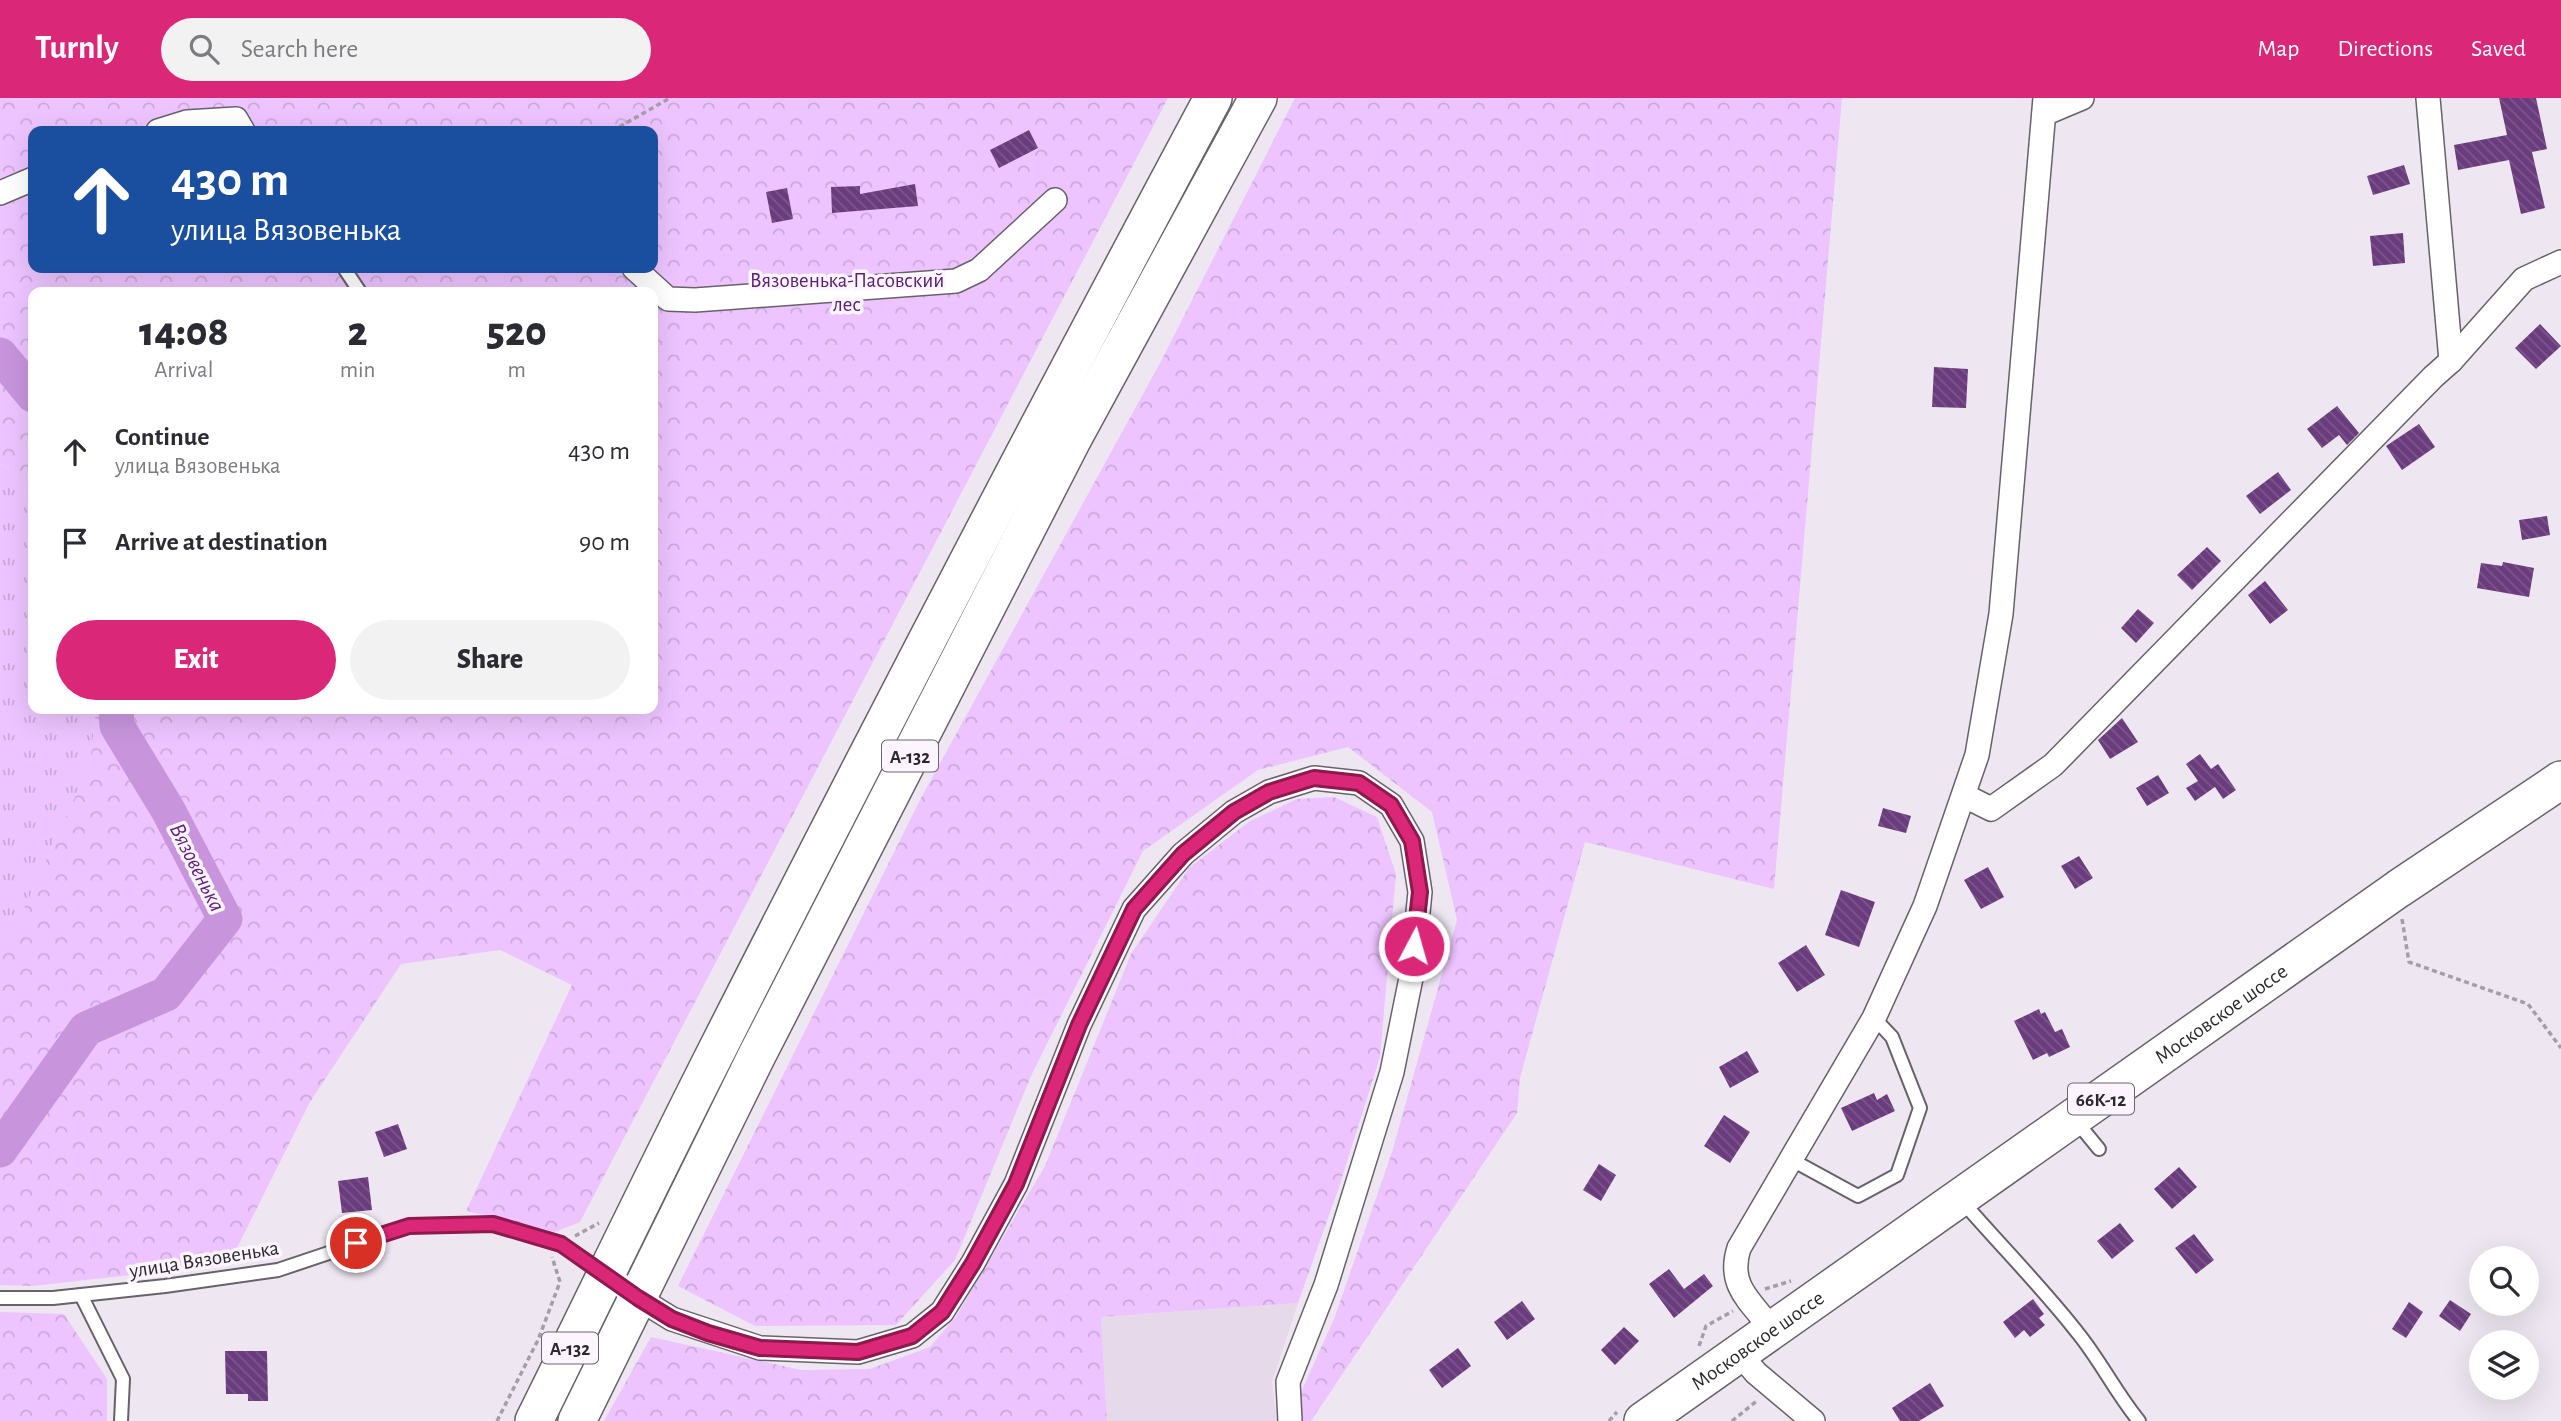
<!DOCTYPE html>
<meta charset="utf-8">
<style>
body{margin:0;font-family:"Alegreya Sans",sans-serif;background:#f2f2f3;color:#2b2b33;height:100vh;display:flex;flex-direction:column;font-size:26px;white-space:nowrap}
*{box-sizing:border-box;margin:0}
p{font-size:23px;color:#7c7c81}
.icon{flex:none;width:38px;height:38px;fill:none;stroke:currentColor;stroke-width:2;stroke-linecap:round;stroke-linejoin:round}
.map{position:relative;flex:1;overflow:hidden}
.side{position:absolute;left:28px;top:189px;width:630px;height:427px;display:flex;flex-direction:column;background:#fff;border-radius:14px;box-shadow:0 7px 28px #0002}
.side>*{flex:none}
.top-card{position:absolute;left:28px;top:28px;width:630px;height:147px;border-radius:14px;box-shadow:0 7px 28px #0002;background:#1a4fa0;color:#fff;overflow:hidden}
.tools{position:absolute;left:2469px;top:1148px;display:grid;gap:14px}
.tools a{display:grid;place-items:center;width:70px;height:70px;border-radius:50%;background:#fff;box-shadow:0 7px 28px #0002;font-size:35px}
.pin{position:absolute;display:grid;place-items:center;width:60px;height:60px;color:#fff;margin:-30px;border:4px solid #fff;border-radius:50%;box-shadow:0 2px 7px #0007}
.me{position:absolute;width:77px;margin:-38px;rotate:6deg;stroke-linejoin:round;filter:drop-shadow(0 0 5px #0008)}
.turn{display:flex;align-items:center;gap:24px;height:147px;padding:0 28px;font-size:32px}
.turn .icon{width:91px;height:91px;stroke-width:2.5}
.turn b{display:block;font-size:49px;line-height:60px}
.eta{display:flex;justify-content:space-evenly;align-items:center;height:119px;text-align:center}
.eta b{font-size:42px;font-weight:800;line-height:49px}
.cta{display:flex;gap:14px;margin-top:auto;padding:14px 28px}
.cta a{flex:1;height:80px;border-radius:42px;background:#db2777;color:#fff;font-size:28px;font-weight:800;line-height:80px;text-align:center}
.cta a+a{background:#f2f2f3;color:#2b2b33}
ul{padding:0;list-style:none}
li{display:flex;align-items:center;gap:21px;height:91px;padding:0 28px}
li div{flex:1}
li b{display:block;font-size:26px}
li em{font-style:normal}
header{display:flex;align-items:center;gap:42px;box-sizing:border-box;height:98px;padding:0 35px;background:#db2777;color:#fff}
header strong{font-size:33px}
nav{display:flex;gap:38px;margin-inline-start:auto;font-size:24px}
.search{width:490px;height:63px;background:#f2f2f3;display:flex;align-items:center;gap:18px;box-sizing:border-box;padding:0 24px;border-radius:38px;color:#7c7c81;font-size:26px}
.map>svg:first-child{display:block}
.built{fill:#e5d9ea}
.grass{fill:url(#grass-tufts)}
.forest{fill:url(#forest-crowns);fill-rule:evenodd}
.lines{fill:none;stroke-linecap:round;stroke-linejoin:round}
.river{stroke:#c895dd;stroke-width:35}
.building{fill:url(#building-back-hatch)}
.service-casing{stroke:#68616a;stroke-width:16}
.minor-casing{stroke:#68616a;stroke-width:26}
.primary-casing{stroke:#68616a;stroke-width:40}
.path{stroke:#a49ea7;stroke-width:3.5;stroke-dasharray:5 3.5;stroke-linecap:butt}
.service{stroke:#fff;stroke-width:12}
.minor{stroke:#fff;stroke-width:23}
.primary{stroke:#fff;stroke-width:37}
.route-casing{stroke:#8e194d;stroke-width:18}
.route{stroke:#db2777;stroke-width:12}
.labels{text-anchor:middle;stroke-width:7;stroke-linejoin:round;paint-order:stroke}
.shield{fill:#fcf4ff;stroke:#6a666c;stroke-width:2}
.shield-label{font-size:19px;font-weight:bold;fill:#2c292d}
.park-label{font-size:21px;fill:#5e2074;stroke:#fcf4ff}
.street-label{font-size:21px;fill:#2c292d;stroke:#fcf4ff}
.water-label{font-size:23px;font-style:italic;fill:#612277;stroke:#fcf4ff}
</style>
<header>
<strong>Turnly</strong>
<div class="search"><svg class="icon" aria-label="search" viewBox="0 0 24 24"><circle cx="10" cy="10" r="6"/><path d="M15 15l6 6"/></svg>Search here</div>
<nav><a>Map</a><a>Directions</a><a>Saved</a></nav>
</header>
<div class="map">
<svg width="2561" height="1323" viewBox="0 0 2561 1323">
<defs>
<pattern id="grass-tufts" width="24" height="20" patternUnits="userSpaceOnUse" patternTransform="scale(1.75)"><rect width="24" height="20" fill="#edc4ff"/><path d="M3 7l-1-3M5 7V3M7 7l1-3M15 17l-1-3M17 17v-4M19 17l1-3" fill="none" stroke="#cba8db"/></pattern>
<pattern id="forest-crowns" width="20" height="18" patternUnits="userSpaceOnUse" patternTransform="scale(1.75)"><rect width="20" height="18" fill="#edc4ff"/><path d="M2 6a3 3 0 1 1 6 0M12 15a3 3 0 1 1 6 0" fill="none" stroke="#cba8db"/></pattern>
<pattern id="building-back-hatch" width="6" height="6" patternUnits="userSpaceOnUse" patternTransform="scale(1.75)"><rect width="6" height="6" fill="#6b3c7d"/><path d="M-1 5l2 2M0 0l6 6M5-1l2 2" fill="none" stroke="#7c568a"/></pattern>
</defs>
<rect width="100%" height="100%" fill="#eee7f2"/>
<path class="built" d="M1298,1205L1272,1284L1277,1323H1107L1101,1219Z"/>
<path class="grass" d="M0,366L12,372L33,403V611H96L90,666L12,838L0,834Z"/>
<g class="forest">
<path d="M0,0H1168L580,1124L555,1134L466,1113L572,887L500,852L401,866L310,1004L229,1166L33,1188L0,1187V834L12,837L90,666L96,611H653V194H33V403L12,372L0,366ZM33,33H653V170H33Z"/>
<path d="M1295,0H1842L1774,791L1585,744L1520,980L1517,1015L1311,1323H1300L1301,1294L1334,1221L1392,1054L1457,822L1432,714L1348,649L1258,672L1143,753L1031,978L955,1162L896,1227L755,1228L678,1188L922,698L1160,265Z"/>
<path d="M1334,699L1377,719L1396,776L1380,959L1338,1092L1298,1205L1101,1219L1107,1323H604L651,1239L802,1272L870,1271L930,1249L957,1217L1045,1068L1131,856L1189,770L1250,723L1297,701Z"/>
<path d="M0,1214L64,1216L107,1281V1323H0Z"/>
</g>
<g class="lines">
<g class="river">
<path d="M0,257L33,297"/>
<path d="M0,1052L86,931L166,896L225,821L168,712L117,628L116,611"/>
</g>
</g>
<g class="building">
<path d="M2499,0H2536L2547,51L2532,54L2545,110L2521,116L2509,62L2458,72L2454,47L2507,37Z"/>
<path d="M1029,32L1038,50L999,70L990,52Z"/>
<path d="M2404,67L2410,86L2373,97L2367,78Z"/>
<path d="M915,86L918,108L832,115L831,89L860,88V96Z"/>
<path d="M787,90L793,121L772,125L766,94Z"/>
<path d="M2403,135L2405,165L2373,168L2370,138Z"/>
<path d="M2540,226L2561,248L2536,271L2515,250Z"/>
<path d="M1934,269L1968,271L1966,310L1932,309Z"/>
<path d="M2337,308L2359,335L2347,347L2339,337L2322,350L2307,331Z"/>
<path d="M2419,326L2435,349L2402,372L2386,348Z"/>
<path d="M2278,374L2291,392L2260,416L2246,398Z"/>
<path d="M2547,418L2550,437L2522,442L2519,422Z"/>
<path d="M2207,449L2221,463L2192,492L2177,477Z"/>
<path d="M2503,464L2534,470L2529,499L2477,490L2481,465L2502,468Z"/>
<path d="M2265,483L2288,512L2270,526L2248,497Z"/>
<path d="M2138,511L2154,525L2136,545L2121,530Z"/>
<path d="M2122,620L2138,644L2110,661L2098,642Z"/>
<path d="M2200,656L2211,671L2218,666L2236,692L2223,701L2215,689L2195,703L2186,690L2198,683L2186,666Z"/>
<path d="M2158,677L2169,695L2147,708L2136,690Z"/>
<path d="M1883,710L1911,718L1906,735L1878,728Z"/>
<path d="M2079,758L2093,780L2075,791L2061,768Z"/>
<path d="M1988,769L2004,799L1981,811L1964,782Z"/>
<path d="M1841,792L1875,804L1859,849L1825,837Z"/>
<path d="M1806,847L1825,877L1797,894L1778,865Z"/>
<path d="M2039,911L2041,916L2045,914L2055,934L2062,931L2070,949L2049,959L2047,955L2033,962L2014,923Z"/>
<path d="M1747,953L1759,974L1730,990L1719,969Z"/>
<path d="M1874,995L1877,1002L1887,996L1895,1013L1852,1033L1841,1010Z"/>
<path d="M1724,1017L1750,1034L1730,1065L1704,1048Z"/>
<path d="M398,1026L407,1051L384,1059L375,1034Z"/>
<path d="M1599,1066L1616,1077L1601,1103L1583,1092Z"/>
<path d="M2179,1069L2197,1089L2172,1111L2154,1091Z"/>
<path d="M368,1079L372,1112L342,1115L338,1083Z"/>
<path d="M2120,1125L2134,1143L2112,1161L2097,1143Z"/>
<path d="M2194,1136L2214,1162L2196,1176L2175,1150Z"/>
<path d="M1669,1171L1684,1191L1704,1176L1713,1188L1674,1220L1649,1186Z"/>
<path d="M2033,1201L2044,1216L2039,1220L2045,1227L2030,1239L2024,1232L2015,1240L2003,1224Z"/>
<path d="M2450,1202L2471,1216L2460,1233L2439,1218Z"/>
<path d="M1522,1203L1535,1221L1507,1242L1494,1224Z"/>
<path d="M2409,1204L2423,1214L2406,1240L2392,1231Z"/>
<path d="M1624,1229L1639,1243L1615,1267L1601,1252Z"/>
<path d="M1458,1250L1471,1268L1442,1290L1429,1272Z"/>
<path d="M225,1253H267L268,1303H248V1296H226Z"/>
<path d="M1930,1285L1944,1308L1919,1323H1900L1892,1310Z"/>
</g>
<g class="lines">
<defs>
<g id="service">
<path d="M344,170L360,194"/>
<path d="M2076,1023L2099,1051"/>
<path d="M1792,1062L1858,1098L1897,1077L1920,1010L1892,939L1874,920"/>
<path d="M1962,1103C2000,1147 2041,1188 2077,1234C2100,1262 2116,1295 2139,1323"/>
<path d="M81,1197L123,1281L121,1323"/>
<path d="M0,1200H53L165,1188L278,1172L409,1128L493,1126L560,1146L602,1173"/>
</g>
<g id="minor">
<path d="M2428,0L2451,263"/>
<path d="M2044,16L2082,0"/>
<path d="M158,33L187,24L236,21L243,33"/>
<path d="M0,95L33,81"/>
<path d="M634,170L668,201L695,202L956,183L979,172L1055,102"/>
<path d="M1965,698L1991,711L2053,667L2433,279L2451,263L2524,181L2561,164"/>
<path d="M606,1176L638,1200L672,1221L760,1250L858,1254L912,1238L942,1214L973,1165L1016,1086L1079,927L1134,811L1183,756L1234,714L1269,694L1314,680L1359,685L1391,707L1412,743L1420,794L1412,875L1392,974L1326,1187L1288,1284L1290,1323"/>
<path d="M1772,1231C1750,1203 1727,1187 1739,1150L1874,920L1925,808L1977,657L2001,516L2045,0"/>
<path d="M1739,1255L1756,1275L1813,1323"/>
</g>
<g id="primary">
<path d="M534,1323C596,1198 656,1072 719,948C880,630 1045,314 1213,0"/>
<path d="M577,1323L756,959L1072,342L1258,0"/>
<path id="s1" d="M1643,1323L2398,791L2561,682"/>
</g>
</defs>
<use href="#service" class="service-casing"/>
<use href="#minor" class="minor-casing"/>
<use href="#primary" class="primary-casing"/>
<g class="path">
<path d="M612,33L670,0"/>
<path d="M2402,821L2409,864L2528,906L2561,950"/>
<path d="M575,1138L599,1125"/>
<path d="M1765,1191L1791,1183"/>
<path d="M1699,1248L1706,1228L1733,1213"/>
<path d="M497,1323L538,1242L560,1184L552,1159"/>
<path d="M1609,1323L1617,1314"/>
<path d="M1732,1323L1758,1302"/>
</g>
<use href="#service" class="service"/>
<use href="#minor" class="minor"/>
<use href="#primary" class="primary"/>
</g>
<g class="lines">
<defs>
<path id="route" d="M356,1145L409,1128L493,1126L561,1146L638,1200L672,1221L708,1235L760,1250L858,1254L912,1238L942,1214L973,1165L1016,1086L1079,927L1134,811L1183,756L1234,714L1269,694L1314,680L1359,685L1391,707L1412,743L1420,794L1414,848"/>
</defs>
<use href="#route" class="route-casing"/>
<use href="#route" class="route"/>
</g>
<g class="labels">
<g class="shield">
<rect x="882" y="642.5" width="56" height="31" rx="5"/>
<rect x="2068" y="985.5" width="66" height="31" rx="5"/>
<rect x="542" y="1234.5" width="56" height="31" rx="5"/>
</g>
<g class="shield-label">
<text x="910" y="665">А-132</text>
<text x="2101" y="1008">66К-12</text>
<text x="570" y="1257">А-132</text>
</g>
<g class="park-label">
<text x="847" y="189">Вязовенька-Пасовский<tspan x="847" dy="24">лес</tspan></text>
</g>
<g class="street-label">
<text dy="7" stroke="none"><textPath href="#s1" startOffset="707">Московское шоссе</textPath></text>
<text transform="translate(204 1161) rotate(-9)" y="7">улица Вязовенька</text>
<text dy="7" stroke="none"><textPath href="#s1" startOffset="140">Московское шоссе</textPath></text>
</g>
<g class="water-label">
<text transform="translate(198 769) rotate(63)" y="8">Вязовенька</text>
</g>
</g>
</svg>
<div class="tools">
<a><svg class="icon" aria-label="search" viewBox="0 0 24 24"><circle cx="10" cy="10" r="6"/><path d="M15 15l6 6"/></svg></a>
<a><svg class="icon" aria-label="layers" viewBox="0 0 24 24"><path d="M12 4l9 5-9 5-9-5zM3 14l9 5 9-5"/></svg></a>
</div>
<div class="pin" style="left:356px;top:1145px;background:#d93025"><svg class="icon" aria-label="arrive" viewBox="0 0 24 24"><path d="M6 21V4h12l-3 4 3 4H6"/></svg></div>
<svg class="me" style="left:1414px;top:848px" viewBox="-20 -20 40 40"><circle r="17" fill="#db2777" stroke="#fff" stroke-width="3"/><path d="M0-11L8 9 0 5-8 9z" fill="#fff"/></svg>
<div class="top-card">
<div class="turn"><svg class="icon" aria-label="ahead" viewBox="0 0 24 24"><path d="M12 20V5M6 11l6-6 6 6"/></svg><div><b>430 m</b>улица Вязовенька</div></div>
</div>
<section class="side">
<div class="eta">
<div><b>14:08</b><p>Arrival</p></div>
<div><b>2</b><p>min</p></div>
<div><b>520</b><p>m</p></div>
</div>
<ul>
<li><svg class="icon" aria-label="ahead" viewBox="0 0 24 24"><path d="M12 20V5M6 11l6-6 6 6"/></svg><div><b>Continue</b><p>улица Вязовенька</p></div><em>430 m</em></li>
<li><svg class="icon" aria-label="arrive" viewBox="0 0 24 24"><path d="M6 21V4h12l-3 4 3 4H6"/></svg><div><b>Arrive at destination</b></div><em>90 m</em></li>
</ul>
<div class="cta"><a>Exit</a><a>Share</a></div>
</section>
</div>
